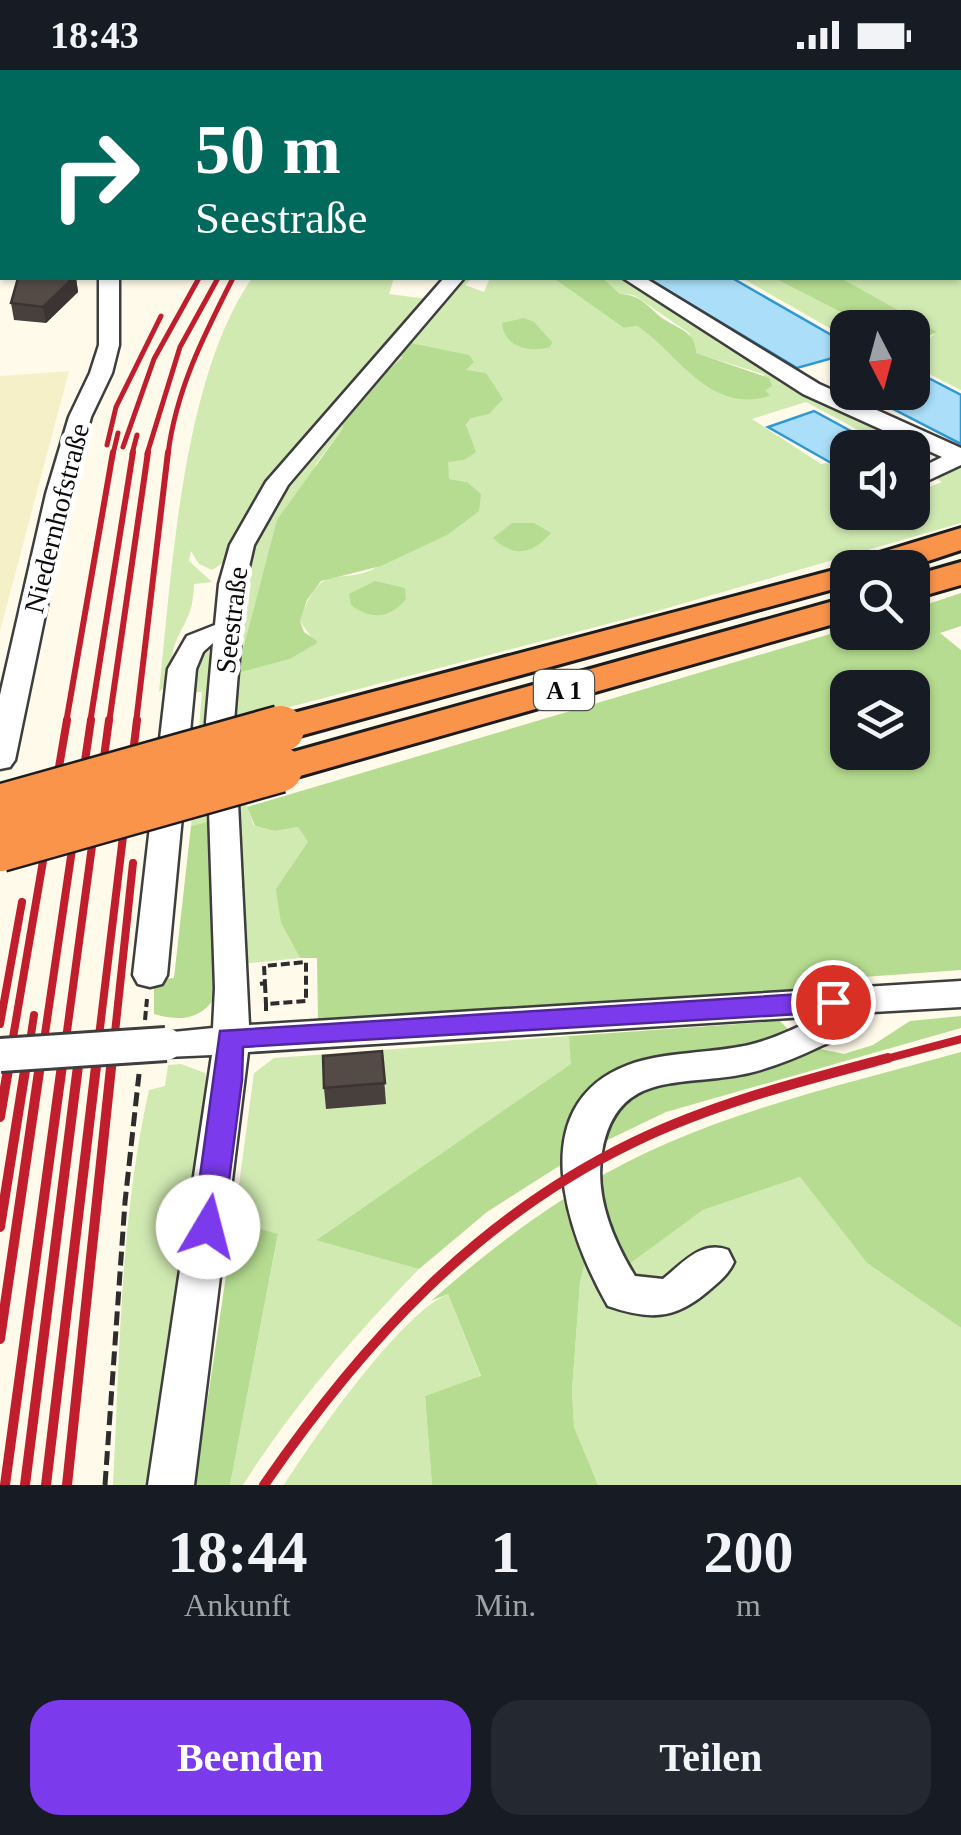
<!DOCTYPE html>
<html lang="de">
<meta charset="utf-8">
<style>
body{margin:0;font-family:"Times New Roman",serif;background:#242831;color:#f1f3f6;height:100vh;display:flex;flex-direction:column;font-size:38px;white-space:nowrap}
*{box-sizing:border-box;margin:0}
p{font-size:32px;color:#9ea1a6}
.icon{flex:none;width:55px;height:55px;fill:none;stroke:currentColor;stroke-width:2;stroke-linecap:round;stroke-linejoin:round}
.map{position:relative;height:1415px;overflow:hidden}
.side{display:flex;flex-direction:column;background:#171b24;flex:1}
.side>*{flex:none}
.hud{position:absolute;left:0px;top:0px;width:962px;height:210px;box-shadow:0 2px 8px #0004;background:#00695c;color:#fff;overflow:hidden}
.needle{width:65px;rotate:174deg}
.controls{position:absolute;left:830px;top:240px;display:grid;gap:20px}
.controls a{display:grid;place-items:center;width:100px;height:100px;border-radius:20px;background:#171b24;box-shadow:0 2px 8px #0004;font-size:50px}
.pin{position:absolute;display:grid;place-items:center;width:85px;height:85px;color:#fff;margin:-42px;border:5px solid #fff;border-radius:50%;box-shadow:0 2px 10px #0007}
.me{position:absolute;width:110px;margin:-55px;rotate:8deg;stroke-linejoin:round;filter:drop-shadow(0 0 8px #0008)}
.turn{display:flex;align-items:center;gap:35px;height:210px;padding:0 30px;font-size:45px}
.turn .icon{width:130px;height:130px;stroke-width:2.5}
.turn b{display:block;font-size:70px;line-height:85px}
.eta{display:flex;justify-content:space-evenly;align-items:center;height:170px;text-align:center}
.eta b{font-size:60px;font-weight:700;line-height:70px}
.button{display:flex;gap:20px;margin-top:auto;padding:20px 30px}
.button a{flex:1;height:115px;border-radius:30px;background:#7c3aed;color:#fff;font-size:40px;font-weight:700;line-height:115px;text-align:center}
.button a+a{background:#242831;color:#f1f3f6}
.status{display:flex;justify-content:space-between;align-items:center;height:70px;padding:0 50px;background:#171b24;direction:ltr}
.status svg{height:28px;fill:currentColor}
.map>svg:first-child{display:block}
.farmland{fill:#f6f0c8}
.green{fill:#d1eab2}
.forest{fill:#b5dc90;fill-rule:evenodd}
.water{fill:#abdff9;stroke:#2f98d3;stroke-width:2.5}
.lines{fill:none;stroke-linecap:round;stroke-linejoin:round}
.minor-casing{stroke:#3e3e3e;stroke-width:5}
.highway-casing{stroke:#1c1c1c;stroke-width:6}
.path-far2{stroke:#2d2d2d;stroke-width:2.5;stroke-dasharray:5 2.5;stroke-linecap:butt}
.path-far1{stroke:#2d2d2d;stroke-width:4;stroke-dasharray:9 4;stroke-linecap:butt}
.path{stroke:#2d2d2d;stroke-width:5;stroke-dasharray:14 6;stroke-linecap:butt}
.minor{fill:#fff;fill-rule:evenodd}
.highway{fill:#fb944b;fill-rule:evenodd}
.rail-far4{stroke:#c01e2d;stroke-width:4}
.rail-far3{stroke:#c01e2d;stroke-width:5}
.rail-far2{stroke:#c01e2d;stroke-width:6}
.rail-far1{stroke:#c01e2d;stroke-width:8}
.rail{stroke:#c01e2d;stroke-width:10}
.minor-bridge-casing{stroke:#3e3e3e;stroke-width:38;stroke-linecap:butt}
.highway-bridge-casing{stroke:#1c1c1c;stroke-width:51;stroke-linecap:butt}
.minor-bridge{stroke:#fff;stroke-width:32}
.highway-bridge{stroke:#fb944b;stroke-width:46}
.wall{fill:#48403d}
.shaded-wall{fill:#3b3432}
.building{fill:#544b47;stroke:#3b3432;stroke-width:2.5}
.route{fill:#7c3aed;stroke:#51269a;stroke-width:2.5}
.labels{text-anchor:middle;stroke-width:10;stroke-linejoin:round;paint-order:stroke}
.shield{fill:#fff;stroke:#545454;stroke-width:2.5}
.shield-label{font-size:25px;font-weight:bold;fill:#0b0b0b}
.street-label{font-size:28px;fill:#0b0b0b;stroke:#fff}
</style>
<div class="status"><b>18:43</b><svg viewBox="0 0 49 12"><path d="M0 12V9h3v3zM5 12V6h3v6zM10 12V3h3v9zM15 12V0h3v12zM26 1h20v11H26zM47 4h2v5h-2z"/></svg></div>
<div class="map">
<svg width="961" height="1415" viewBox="0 0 961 1415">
<rect width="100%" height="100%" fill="#fffae9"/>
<path class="farmland" d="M69,301L0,561V306Z"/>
<g class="green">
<path d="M961,179V320L913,296V273L930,268L936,262L841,208H960Z"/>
<path d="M252,208H394L389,224L428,229L230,488L212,500L199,494L191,481L189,491L212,512L194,514C193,542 188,546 177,569C168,587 176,610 159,622C172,501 182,309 252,208Z"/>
<path d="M461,208H472L465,215L484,222L490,208H553L624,258L637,256C679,285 712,343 769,326L766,319L771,317L763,304L695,283L689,263L634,225L620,224L605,210L592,208H627L803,317L904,364L888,370L903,369L938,383L912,373L890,377L806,332L752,349L821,394L827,393L847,404L848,442H912L913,423L942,412L929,404L961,394V453L657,541L236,651L247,737L254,756L275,761L298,757L308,772L281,853L300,888L241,894L227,652L246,491L277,424L394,284L404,286L376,311L342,352L343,358L316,394L238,602L290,589L316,574L300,551C323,483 342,521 382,494C411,475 441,437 467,412L448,409V391L463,390L466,356L471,348L464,296L405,272Z"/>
<path d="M742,208H774L870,257L848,258L847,268Z"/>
<path d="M209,574L215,750L191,756L202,622H190L196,580Z"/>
<path d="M569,966L572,994L317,1169L419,1199C353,1267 294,1335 243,1415H230L278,1165L234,1152L254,1003L274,988Z"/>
<path d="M181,994L205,1003L208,1015L154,1415H113C120,1283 120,1149 149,1020L165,1016L168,995Z"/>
<path d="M800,1107L867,1193L961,1258V1415H598L574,1357L572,1321L580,1212L588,1180L629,1193L703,1140Z"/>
<path d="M448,1224L481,1307L425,1326L432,1415H284C314,1368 400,1244 448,1224Z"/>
</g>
<g class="forest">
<path d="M553,208L605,210L620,224C638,225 644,232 656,243C671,258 696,258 696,283L769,308L772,316L766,320L770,326C709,344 681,286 637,256L624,258Z"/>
<path d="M774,208H841L937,262L913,273L912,258L870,257Z"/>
<path d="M524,248L534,252L552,272L550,277C529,283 504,277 502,253Z"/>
<path d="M405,272L469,285L474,292L466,300L486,303L503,329L489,344L471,348L466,355L476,382L464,390L448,392L449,409L467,412L481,424L479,441L447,465L381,496L321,511L307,530L300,551L304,562L317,571L316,574L290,589L237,603L277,450L343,358L342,353L376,311L403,287L394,284Z"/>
<path d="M512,453H534L551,463C533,483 515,489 493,468Z"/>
<path d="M375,511L405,518L406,529C389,549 371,550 351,535L349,524Z"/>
<path d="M961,523V556L940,563L961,580V900L807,911L812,927L318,951L317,888H300L281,853L276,819L308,772L298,757L275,761L255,756L247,737L847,559L848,562H912L913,539ZM848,618H912V682H848Z"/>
<path d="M215,750L220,917C207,948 185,953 154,944V910L174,908L191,756Z"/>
<path d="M961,946V958L666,1042L593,1077L625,1018L801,975L844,984L873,975L910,951Z"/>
<path d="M780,951L790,961L786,969L617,1006L570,1051L567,1091L487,1142L419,1199L316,1170L571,994L569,966Z"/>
<path d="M961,982V1258L867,1193L800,1107L703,1140L629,1194L615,1192L588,1180L580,1212L572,1321L574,1357L598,1415H432L425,1326L481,1306L448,1224L431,1231C504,1167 580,1110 670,1072C763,1032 864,1009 961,982Z"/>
<path d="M234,1152L278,1164L230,1415H195Z"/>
</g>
<g class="water">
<path d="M647,208H732L847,274V284L797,298Z"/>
<path d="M913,300L961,325V374L862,323L912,322Z"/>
<path d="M814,341L880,377L848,378L847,402L768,357Z"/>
</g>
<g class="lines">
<defs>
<g id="minor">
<rect x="215" y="0" width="14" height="2"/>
<path d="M961,109V120H960V109Z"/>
<rect x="960" y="172" width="1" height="10"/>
<path d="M99,208H119V275L112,303L91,347L70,424L15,690L10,697L0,699V625L46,424L69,347L90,303L99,275Z"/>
<path d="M444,208H464L288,415L254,475L245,514L234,652L249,955L961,911V937L855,943L859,951C851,965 835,970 821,976C798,987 774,997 749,1003C684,1018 617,997 602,1082C594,1126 613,1170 635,1206L663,1209C683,1193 701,1170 728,1180L734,1192C728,1205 719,1212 707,1222C674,1250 649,1250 608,1236C567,1165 522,1035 628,995C667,981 709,984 749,975C774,969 798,957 821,946L248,982L194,1415H148L212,985L166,987L153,984L148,974L153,964L213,958L215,918L206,652L213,573L203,582L196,599L167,905L162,914L150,917L138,914L133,905L168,599L187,566L215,555L219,514L230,475L266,412Z"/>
<path d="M623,208H645L819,314L961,378V395L912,418V402L942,387L803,324Z"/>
</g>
<g id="highway">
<path d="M961,458V480L907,498H848V515L281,671L267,668L261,659L267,650L853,495L856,490Z"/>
<path d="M961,492V515L912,529V506Z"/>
<path d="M848,527V550L279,712L264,708L258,699L264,690Z"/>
</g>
</defs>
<use href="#minor" class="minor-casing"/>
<use href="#highway" class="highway-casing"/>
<path class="path-far2" d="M371,2L376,0"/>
<g class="path-far1">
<path d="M260,914L265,913L264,896L306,892V931L266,934V941"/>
<path d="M265,914L266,934"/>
<path d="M145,950L147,929"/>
</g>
<path class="path" d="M105,1415L125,1132L139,1004"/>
<use href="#minor" class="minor"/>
<use href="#highway" class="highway"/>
<g class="rail-far4">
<path d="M410,2L414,0"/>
<path d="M470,2L474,0"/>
</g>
<g class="rail-far3">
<path d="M107,375L116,337L161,246"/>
<path d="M123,377L154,289L199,208"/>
<path d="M113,384L118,363"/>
<path d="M132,384L137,365"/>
<path d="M147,384L180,277L218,208"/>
<path d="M168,384C176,320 204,265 233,208"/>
</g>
<g class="rail-far2">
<path d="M66,653L113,382"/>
<path d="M90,653L133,382"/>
<path d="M109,653L148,382"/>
<path d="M136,653L168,382"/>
</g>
<g class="rail-far1">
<path d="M0,954L22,832"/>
<path d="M9,991L67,650"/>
<path d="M27,991L34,945"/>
<path d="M41,991L91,650"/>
<path d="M63,991L109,650"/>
<path d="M78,991L80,978"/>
<path d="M96,991L137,650"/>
<path d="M112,991L133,793"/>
<path d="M878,991L961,969"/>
</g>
<g class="rail">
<path d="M0,1047L10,988"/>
<path d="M0,1157L27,988"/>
<path d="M0,1269L41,988"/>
<path d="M5,1415L63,988"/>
<path d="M25,1415L79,988"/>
<path d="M46,1415L97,988"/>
<path d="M67,1415L112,988"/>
<path d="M264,1415C362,1273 476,1148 634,1072C715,1033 802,1011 888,988"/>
</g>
<defs>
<path id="minor-bridge" d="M0,985L166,974"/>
<g id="highway-bridge">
<path d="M0,738L281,659"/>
<path d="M0,778L279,699"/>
</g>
</defs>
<use href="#minor-bridge" class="minor-bridge-casing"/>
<use href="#highway-bridge" class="highway-bridge-casing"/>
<use href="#minor-bridge" class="minor-bridge"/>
<use href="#highway-bridge" class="highway-bridge"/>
</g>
<g class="wall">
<path d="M18,208H76L78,222L46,253L14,250L11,233Z"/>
<path d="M382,981L386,1034L326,1039L324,1018Z"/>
</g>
<path class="shaded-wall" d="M73,208H76L78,222L46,253L43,237Z"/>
<g class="building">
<path d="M18,208H73L43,237L11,233Z"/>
<path d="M382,981L385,1013L324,1018L323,986Z"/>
</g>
<path class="route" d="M833,922L843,925L846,932L843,939L833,942L243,977L242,1010L223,1157L218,1166L208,1170L197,1166L193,1157L220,961Z"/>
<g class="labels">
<rect class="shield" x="534" y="600" width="60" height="40" rx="8"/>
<g class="shield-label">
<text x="564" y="629">A 1</text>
</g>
<g class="street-label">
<text transform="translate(56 448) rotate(-76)" y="10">Niedernhofstraße</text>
<text transform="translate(231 550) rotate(-83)" y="10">Seestraße</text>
</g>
</g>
</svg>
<div class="controls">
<a><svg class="needle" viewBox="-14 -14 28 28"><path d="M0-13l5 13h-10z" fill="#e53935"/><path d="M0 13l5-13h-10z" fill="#9ea1a6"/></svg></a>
<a><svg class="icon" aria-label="sound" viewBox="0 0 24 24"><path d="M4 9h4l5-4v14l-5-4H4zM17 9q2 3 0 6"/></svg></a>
<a><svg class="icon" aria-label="search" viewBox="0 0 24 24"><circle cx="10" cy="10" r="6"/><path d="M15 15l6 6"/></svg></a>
<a><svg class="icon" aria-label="layers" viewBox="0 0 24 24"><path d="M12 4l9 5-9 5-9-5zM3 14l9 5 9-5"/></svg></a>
</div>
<div class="pin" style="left:833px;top:932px;background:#d93025"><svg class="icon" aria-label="arrive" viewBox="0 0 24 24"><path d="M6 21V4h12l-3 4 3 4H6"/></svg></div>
<svg class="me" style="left:208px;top:1157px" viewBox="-20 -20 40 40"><circle r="19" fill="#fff"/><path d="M0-13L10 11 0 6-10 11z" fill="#7c3aed"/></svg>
<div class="hud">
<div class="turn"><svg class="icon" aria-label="right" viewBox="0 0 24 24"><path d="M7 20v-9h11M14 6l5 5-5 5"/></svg><div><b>50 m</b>Seestraße</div></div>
</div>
</div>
<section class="side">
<div class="eta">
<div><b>18:44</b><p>Ankunft</p></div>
<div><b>1</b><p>Min.</p></div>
<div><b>200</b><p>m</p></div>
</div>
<div class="button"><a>Beenden</a><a>Teilen</a></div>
</section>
